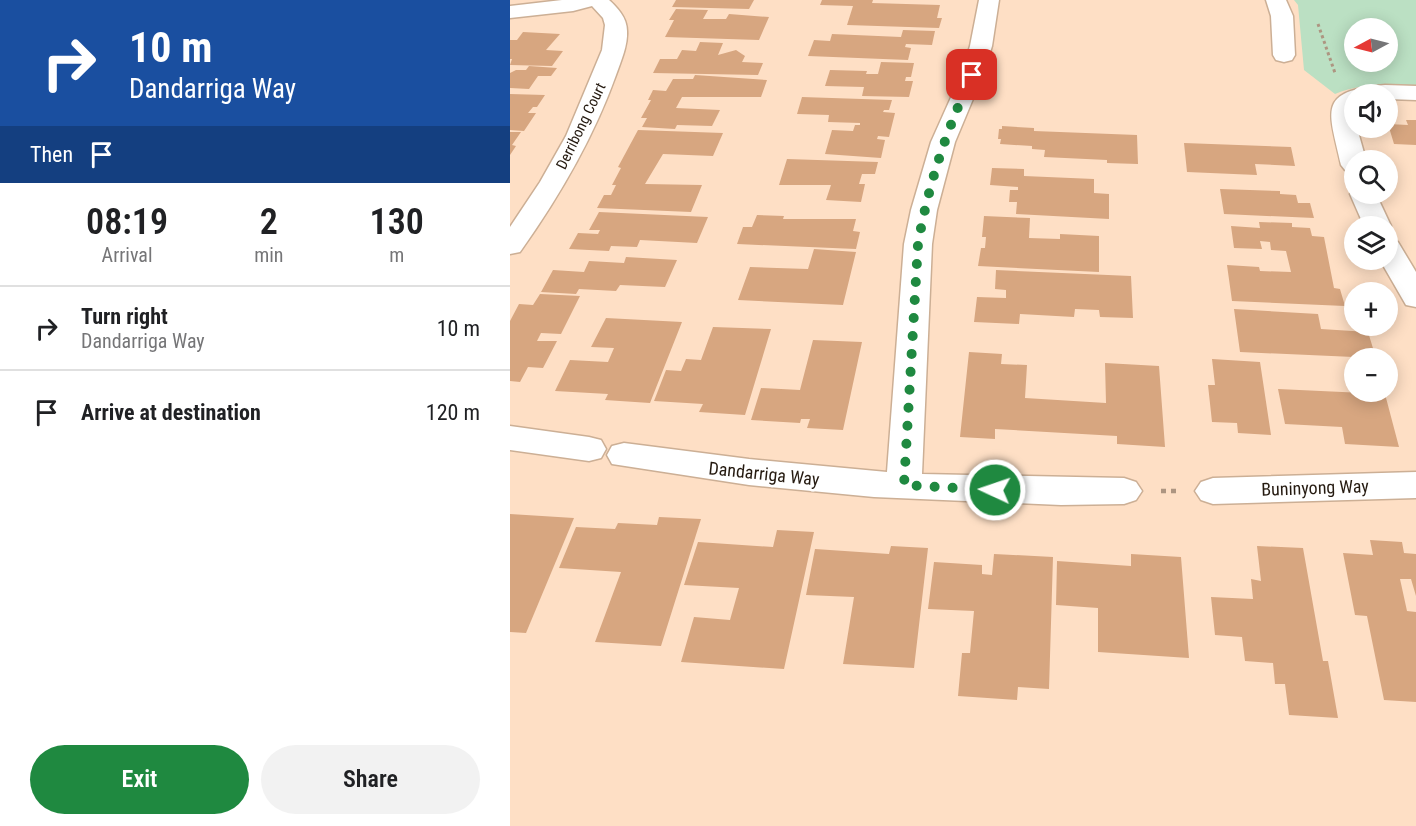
<!DOCTYPE html>
<meta charset="utf-8">
<style>
body{margin:0;font-family:"Roboto Condensed",sans-serif;background:#f2f2f2;color:#202124;height:100vh;display:flex;flex-direction:column;font-size:22px;white-space:nowrap}
*{box-sizing:border-box;margin:0}
p{font-size:20px;color:#757577}
.icon{flex:none;width:33px;height:33px;fill:none;stroke:currentColor;stroke-width:2;stroke-linecap:round;stroke-linejoin:round}
.map{position:relative;flex:1;overflow:hidden}
.side{display:flex;flex-direction:column;background:#fff;width:510px}
.side>*{flex:none}
.guide{background:#1a4fa0;color:#fff;overflow:hidden}
.needle{width:39px;rotate:263deg}
.fabs{position:absolute;left:834px;top:18px;display:grid;gap:12px}
.fabs a{display:grid;place-items:center;width:54px;height:54px;border-radius:50%;background:#fff;box-shadow:0 3px 15px #0003;font-size:30px}
.pin{position:absolute;display:grid;place-items:center;width:51px;height:51px;color:#fff;margin:-26px;border-radius:12px;box-shadow:0 3px 9px #0006}
.me{position:absolute;width:66px;margin:-33px;rotate:273deg;stroke-linejoin:round;filter:drop-shadow(0 0 4px #0008)}
.turn{display:flex;align-items:center;gap:21px;height:126px;padding:0 30px;font-size:27px}
.turn .icon{width:78px;height:78px;stroke-width:2.5}
.turn b{display:block;font-size:42px;line-height:51px}
.then{display:flex;align-items:center;height:57px;padding:0 30px;background:#0003;gap:12px;font-size:22px}
.eta{display:flex;justify-content:space-evenly;align-items:center;height:102px;text-align:center}
.eta b{font-size:36px;font-weight:600;line-height:42px}
.cta{display:flex;gap:12px;margin-top:auto;padding:12px 30px}
.cta a{flex:1;height:69px;border-radius:36px;background:#1f8940;color:#fff;font-size:24px;font-weight:600;line-height:69px;text-align:center}
.cta a+a{background:#f2f2f2;color:#202124}
ul{padding:0;list-style:none}
li{display:flex;align-items:center;gap:18px;height:84px;padding:0 30px;border-top:2px solid #e0e0e0}
li div{flex:1}
li b{display:block;font-size:22px}
li em{font-style:normal}
main{display:flex;flex:1;min-height:0}
.map>svg:first-child{display:block}
.green{fill:#bbe0c3;fill-rule:evenodd}
.building{fill:#d7a680}
.lines{fill:none;stroke-linecap:round;stroke-linejoin:round}
.street-casing{stroke:#ccaf95;stroke-width:3}
.path-far1{stroke:#ad9581;stroke-width:3;stroke-dasharray:3 3;stroke-linecap:butt}
.path{stroke:#ad9581;stroke-width:4.5;stroke-dasharray:5 5;stroke-linecap:butt}
.street{fill:#fff;fill-rule:evenodd}
.route{stroke:#1f8940;stroke-width:10;stroke-dasharray:0 18}
.labels{text-anchor:middle;stroke-width:5;stroke-linejoin:round;paint-order:stroke}
.far-street-label{font-size:15px;fill:#251a10;stroke:#fff}
.street-label{font-size:18px;fill:#251a10;stroke:#fff}
</style>
<main>
<section class="side">
<div class="guide">
<div class="turn"><svg class="icon" aria-label="right" viewBox="0 0 24 24"><path d="M7 20v-9h11M14 6l5 5-5 5"/></svg><div><b>10 m</b>Dandarriga Way</div></div>
<div class="then">Then<svg class="icon" aria-label="arrive" viewBox="0 0 24 24"><path d="M6 21V4h12l-3 4 3 4H6"/></svg></div>
</div>
<div class="eta">
<div><b>08:19</b><p>Arrival</p></div>
<div><b>2</b><p>min</p></div>
<div><b>130</b><p>m</p></div>
</div>
<ul>
<li><svg class="icon" aria-label="right" viewBox="0 0 24 24"><path d="M7 20v-9h11M14 6l5 5-5 5"/></svg><div><b>Turn right</b><p>Dandarriga Way</p></div><em>10 m</em></li>
<li><svg class="icon" aria-label="arrive" viewBox="0 0 24 24"><path d="M6 21V4h12l-3 4 3 4H6"/></svg><div><b>Arrive at destination</b></div><em>120 m</em></li>
</ul>
<div class="cta"><a>Exit</a><a>Share</a></div>
</section>
<div class="map">
<svg width="906" height="826" viewBox="0 0 906 826">
<rect width="100%" height="100%" fill="#fedfc5"/>
<path class="green" d="M784,0H906V86C878,84 851,83 825,94L794,70L788,5ZM844,28H878V62H844Z"/>
<g class="building">
<path d="M166,0H244L239,9L162,7Z"/>
<path d="M312,0H363L362,3L430,5L427,18H432L429,28L337,25L343,6L310,5Z"/>
<path d="M166,9L198,10L193,19H216L219,14L259,17L249,40L155,37L164,20H159Z"/>
<path d="M393,30L425,31L422,45L396,44L395,47L401,48L398,60L298,56L304,40L320,41L322,34L391,37Z"/>
<path d="M13,32L50,34L36,50L53,51L42,66L0,65L2,59H0V40H7Z"/>
<path d="M190,42L213,43L208,55L226,50L235,56L232,62L253,63L248,75L143,73L150,59H167L172,50L186,51Z"/>
<path d="M371,62L404,63L401,77H396L395,81H403L399,97L352,96L354,87L315,86L320,70L357,71L356,74H368Z"/>
<path d="M19,66L47,68L41,76H28L19,89L0,88V73L6,70H16Z"/>
<path d="M185,75L257,80L251,97H172L166,108L210,110L202,126L167,125L165,129L132,127L137,118H131L141,100H138L143,90L156,91L163,79H183Z"/>
<path d="M0,94L35,95L27,107H23L18,113H26L14,131L0,130Z"/>
<path d="M292,97L382,100L379,110H374L373,112L385,113L379,137L368,136L367,139L375,140L371,158L315,154L322,130L343,131L345,125H350V123L318,122L319,115L287,114Z"/>
<path d="M896,120H906V145L884,144L878,124L898,125Z"/>
<path d="M492,126L524,128V131L627,135L628,164L597,163V160L534,157L535,150L522,149V146L490,144L491,139H488L489,129H492Z"/>
<path d="M128,130L213,133L203,156L153,154L135,184L192,185L181,212L87,208L94,195H101L106,185H102L111,168L108,167Z"/>
<path d="M0,132H11L2,145L6,146L0,155Z"/>
<path d="M674,143L781,147L785,166L745,164L747,175L677,172Z"/>
<path d="M277,159L368,162L365,174H352L349,184H355L351,202L316,200L321,185H269Z"/>
<path d="M482,168L514,169V176L584,179V193L599,194V219L506,214L507,202H499L500,190H508V187L480,185Z"/>
<path d="M710,189L770,191V194L786,195L788,203H800L804,218L714,214Z"/>
<path d="M89,212L198,217L187,243L130,240L127,247L101,246L99,251L59,249L68,233L88,234L90,230H79Z"/>
<path d="M247,215L274,216L273,219H346L343,231L350,232L346,249L227,244L233,227H242Z"/>
<path d="M474,216L520,218L519,238L550,239V234L589,236V272L468,266L471,248H475L476,237H472Z"/>
<path d="M749,222L782,223V227L800,228L802,236L814,237L824,288L830,289L835,306L722,301L717,265L749,267L750,271L781,272L776,251L761,250L760,242L750,241L752,249L724,248L721,226L750,228Z"/>
<path d="M304,249L346,252L333,305L228,300L240,267L298,269Z"/>
<path d="M116,257L167,260L155,287L110,285L106,291L69,289L66,294L31,292L43,270L74,272L79,261L114,263Z"/>
<path d="M486,270L621,276L623,318L590,317L589,310L565,309L564,317L510,314L509,324L464,322L467,297L496,298V290L485,289Z"/>
<path d="M30,294L70,296L51,334L31,333L27,341H47L33,368L18,367L10,382L0,381V321L9,304L23,305Z"/>
<path d="M724,309L808,314L811,329L858,332L866,358L730,352Z"/>
<path d="M96,318L172,322L140,403L95,400L98,394L45,391L60,360L98,362L104,348L81,347Z"/>
<path d="M203,327L261,329L235,415L189,412L193,404L144,401L156,370L171,371L176,359L191,360Z"/>
<path d="M303,340L352,342L333,430L297,428L300,419H291L290,423L241,420L251,388L290,390Z"/>
<path d="M459,352L492,354L491,364L517,365L515,398L596,403L595,363L649,366L655,447L607,444V436L485,429V439L450,437Z"/>
<path d="M702,359L750,362L761,435L728,433L727,423L702,422L698,385H705Z"/>
<path d="M768,389L875,394L889,447L835,444L832,427L775,424Z"/>
<path d="M0,514L64,518L16,633L0,632Z"/>
<path d="M149,517L191,519L151,646L85,642L111,572L49,568L66,527L105,529L108,523L147,525Z"/>
<path d="M267,530L304,532L274,669L171,662L184,617L220,620L229,588L174,585L188,542L263,547Z"/>
<path d="M860,540L892,542L894,553L906,554V596L901,579H890L897,611L906,612V702L874,700L857,616L845,615L833,553L863,555Z"/>
<path d="M381,546L418,548L404,668L333,664L344,597L296,595L305,549L379,554Z"/>
<path d="M747,546L793,548L813,661H818L828,718L779,715L775,684H765L763,663L735,661L732,637L705,635L701,597L743,599L741,579L751,581Z"/>
<path d="M484,554L543,557L539,689L508,687L507,700L448,696L452,653H460L464,611L418,609L424,562L472,565V574L482,575Z"/>
<path d="M621,554L671,557L679,658L588,652V608L546,605L547,561L621,566Z"/>
</g>
<g class="lines">
<defs>
<g id="street">
<path d="M52,0H99C108,8 117,18 117,31C118,45 111,61 106,75C83,139 49,197 10,252L0,254V227L30,182L56,136L92,50L95,25L93,18L82,6L63,11L0,18V6Z"/>
<path d="M469,0H489L482,46L473,75L445,142L427,210L422,244L412,474L614,478L626,482L632,491L626,500L614,504L551,505L364,497L239,485L102,464L97,455L102,446L114,443L239,459L377,472L394,244L401,210L421,142L451,75L460,46Z"/>
<path d="M756,0H776L783,16L785,55L782,60L774,62L766,60L763,55L761,16Z"/>
<path d="M875,85L906,86V100L878,99V94H844V128H847L856,160H844V173L835,170L831,165C819,110 806,91 875,85Z"/>
<path d="M844,188V194H866L881,226L878,231V226H854L840,194Z"/>
<path d="M878,240L888,242L906,272V307L896,305L870,260H878Z"/>
<path d="M0,426L79,437L91,440L96,449L91,458L79,461L0,450Z"/>
<path d="M906,472V498L703,504L691,500L685,491L691,482L703,478Z"/>
</g>
</defs>
<use href="#street" class="street-casing"/>
<path class="path-far1" d="M808,24L825,73"/>
<path class="path" d="M651,491H668"/>
<use href="#street" class="street"/>
</g>
<g class="lines">
<path class="route" d="M462,75C436,132 419,182 408,244L394,485L485,490"/>
</g>
<g class="labels">
<g class="far-street-label">
<text transform="translate(71 126) rotate(-64)" y="5">Derribong Court</text>
</g>
<g class="street-label">
<text transform="translate(254 474) rotate(6)" y="6">Dandarriga Way</text>
<text transform="translate(805 488) rotate(-2)" y="6">Buninyong Way</text>
</g>
</g>
</svg>
<div class="fabs">
<a><svg class="needle" viewBox="-14 -14 28 28"><path d="M0-13l5 13h-10z" fill="#e53935"/><path d="M0 13l5-13h-10z" fill="#757577"/></svg></a>
<a><svg class="icon" aria-label="sound" viewBox="0 0 24 24"><path d="M4 9h4l5-4v14l-5-4H4zM17 9q2 3 0 6"/></svg></a>
<a><svg class="icon" aria-label="search" viewBox="0 0 24 24"><circle cx="10" cy="10" r="6"/><path d="M15 15l6 6"/></svg></a>
<a><svg class="icon" aria-label="layers" viewBox="0 0 24 24"><path d="M12 4l9 5-9 5-9-5zM3 14l9 5 9-5"/></svg></a>
<a>+</a>
<a>−</a>
</div>
<div class="pin" style="left:462px;top:75px;background:#d93025"><svg class="icon" aria-label="arrive" viewBox="0 0 24 24"><path d="M6 21V4h12l-3 4 3 4H6"/></svg></div>
<svg class="me" style="left:485px;top:490px" viewBox="-20 -20 40 40"><circle r="17" fill="#1f8940" stroke="#fff" stroke-width="3"/><path d="M0-11L8 9 0 5-8 9z" fill="#fff"/></svg>
</div>
</main>
